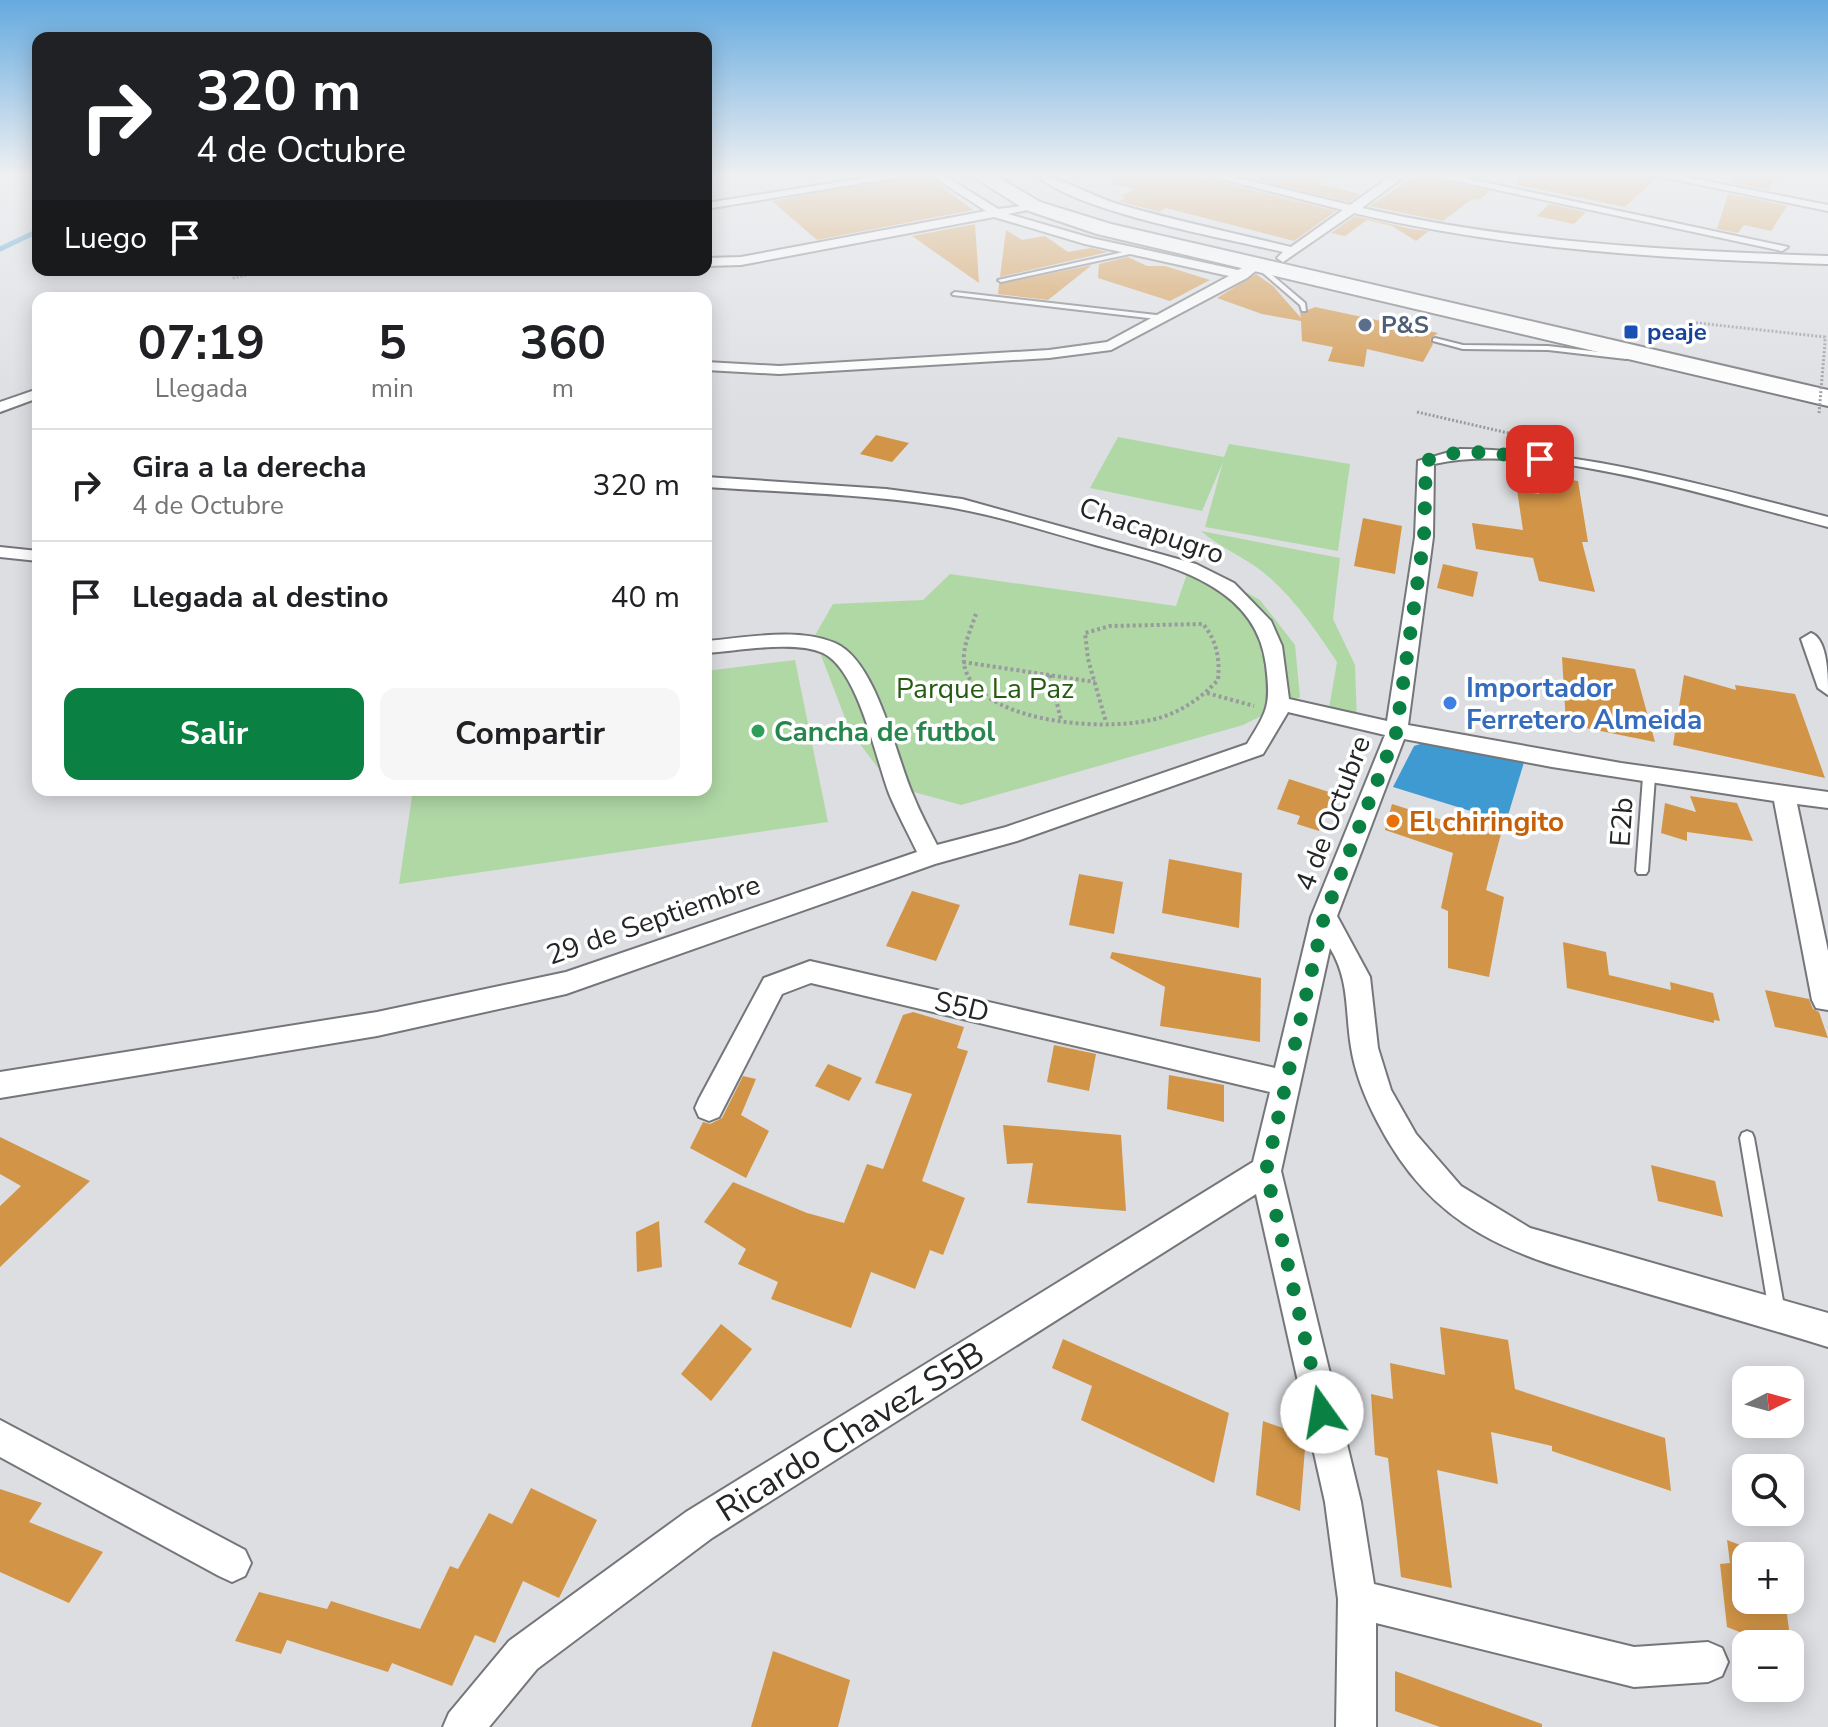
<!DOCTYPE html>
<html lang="es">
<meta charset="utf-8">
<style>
body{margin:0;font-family:"Nunito Sans",sans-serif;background:#f6f6f6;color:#202124;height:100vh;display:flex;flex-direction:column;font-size:30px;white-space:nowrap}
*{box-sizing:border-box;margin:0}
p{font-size:26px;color:#757577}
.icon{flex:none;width:44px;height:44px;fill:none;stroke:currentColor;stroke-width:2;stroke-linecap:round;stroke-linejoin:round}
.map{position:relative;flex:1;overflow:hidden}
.side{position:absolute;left:32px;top:292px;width:680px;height:504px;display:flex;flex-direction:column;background:#fff;border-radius:16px;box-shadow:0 4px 20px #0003}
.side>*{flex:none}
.top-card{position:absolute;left:32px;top:32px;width:680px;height:244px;border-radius:16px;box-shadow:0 4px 20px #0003;background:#202124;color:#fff;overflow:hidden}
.needle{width:52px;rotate:84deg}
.tools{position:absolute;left:1732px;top:1366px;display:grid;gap:16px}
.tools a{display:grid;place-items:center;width:72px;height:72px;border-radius:16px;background:#fff;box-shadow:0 4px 20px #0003;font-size:40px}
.pin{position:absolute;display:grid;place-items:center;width:68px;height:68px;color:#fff;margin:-34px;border-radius:16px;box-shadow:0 4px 12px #0006}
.me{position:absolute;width:88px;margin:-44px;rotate:347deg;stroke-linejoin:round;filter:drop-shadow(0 0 6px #0008)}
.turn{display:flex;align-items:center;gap:28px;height:168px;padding:0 32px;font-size:36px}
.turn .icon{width:104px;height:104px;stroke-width:2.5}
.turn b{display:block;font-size:56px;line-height:68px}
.then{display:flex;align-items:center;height:76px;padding:0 32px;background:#0003;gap:16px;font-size:30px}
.eta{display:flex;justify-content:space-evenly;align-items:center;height:136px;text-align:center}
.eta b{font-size:48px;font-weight:700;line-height:56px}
.action{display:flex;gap:16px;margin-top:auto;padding:16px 32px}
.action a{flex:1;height:92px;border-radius:16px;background:#0b8043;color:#fff;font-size:32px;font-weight:700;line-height:92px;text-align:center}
.action a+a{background:#f6f6f6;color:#202124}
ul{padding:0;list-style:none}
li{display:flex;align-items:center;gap:24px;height:112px;padding:0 32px;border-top:2px solid #e0e0e0}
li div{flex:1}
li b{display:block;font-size:30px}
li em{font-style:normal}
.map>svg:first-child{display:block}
.green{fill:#b0d8a5}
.water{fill:#409ad2}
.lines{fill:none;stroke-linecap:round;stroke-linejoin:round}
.stream{stroke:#409ad2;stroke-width:5}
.building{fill:#d29547}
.lane-casing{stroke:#74767a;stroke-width:4}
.street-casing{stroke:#74767a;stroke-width:4}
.highway-casing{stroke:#74767a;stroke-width:4}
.path-far1{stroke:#999a9d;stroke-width:3;stroke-dasharray:2 2;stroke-linecap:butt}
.path{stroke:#999a9d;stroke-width:4;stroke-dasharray:3 3;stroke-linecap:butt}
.lane{fill:#fff;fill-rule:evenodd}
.street{fill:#fff;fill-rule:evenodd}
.highway{fill:#fff;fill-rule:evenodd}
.path-bridge{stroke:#999a9d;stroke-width:3;stroke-dasharray:2 2;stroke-linecap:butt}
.route{stroke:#0b8043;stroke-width:14;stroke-dasharray:0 25.2}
.service-dot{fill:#5c6f8a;stroke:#fff;stroke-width:3}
.transit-dot{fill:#1a4fb4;stroke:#fff;stroke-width:3}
.shop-dot{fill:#3f7fe0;stroke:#fff;stroke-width:3}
.leisure-dot{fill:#2e9e5b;stroke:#fff;stroke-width:3}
.food-dot{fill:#e8710a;stroke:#fff;stroke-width:3}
.labels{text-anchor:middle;stroke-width:7;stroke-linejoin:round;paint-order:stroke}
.far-service-label{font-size:24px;font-weight:bold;fill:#4e5e75;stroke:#fff;text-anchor:start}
.far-transit-label{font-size:24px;font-weight:bold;fill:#164399;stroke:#fff;text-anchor:start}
.street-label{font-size:28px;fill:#242526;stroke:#fff}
.shop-label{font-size:28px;font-weight:bold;fill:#366cbe;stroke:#fff;text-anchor:start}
.park-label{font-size:28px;fill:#265c12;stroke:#fff}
.leisure-label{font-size:28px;font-weight:bold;fill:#27864d;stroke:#fff;text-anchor:start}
.food-label{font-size:28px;font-weight:bold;fill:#c56008;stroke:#fff;text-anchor:start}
.near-street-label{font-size:34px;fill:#242526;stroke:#fff}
</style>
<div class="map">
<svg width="1828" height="1727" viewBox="0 0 1828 1727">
<rect width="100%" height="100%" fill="#dcdee2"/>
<g class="green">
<path d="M1118,437L1224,457L1229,444L1350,464L1338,551L1205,527L1223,462L1202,511L1090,488Z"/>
<path d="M1201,531L1340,558L1333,619L1355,665L1357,723L1328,714L1337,662C1315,629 1291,593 1259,569C1240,555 1219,547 1201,531Z"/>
<path d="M1191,562L1260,600L1295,645L1300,697L1243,725L961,805L892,786L850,731L814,637L833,604L923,600L950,574L1176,606Z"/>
<path d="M795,660L828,822L399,884L413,790H706V671Z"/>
</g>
<path class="water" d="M1430,741L1525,759L1506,822L1393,787L1414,746Z"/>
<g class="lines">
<path class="stream" d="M0,249L38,231"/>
</g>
<g class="building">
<path d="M920,174H925L973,210L817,240L772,201Z"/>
<path d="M1113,174H1188L1336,211L1294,241L1166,208L1159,212L1119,201L1126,197L1120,196L1134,189L1112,184Z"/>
<path d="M1267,174H1332L1316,184L1360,194L1349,202L1258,180Z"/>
<path d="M1519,174H1644L1655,179L1625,207L1518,185Z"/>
<path d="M1734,174H1780L1768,190L1731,183Z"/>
<path d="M1418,175L1422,177L1490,191L1479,200L1472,199L1443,221L1369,206Z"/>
<path d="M1728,194L1761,200L1787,206L1771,231L1744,225L1738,233L1717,229Z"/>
<path d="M1549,204L1586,212L1574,224L1537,216Z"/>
<path d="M1355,216L1412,229L1429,231L1416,241L1392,226L1367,220L1345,236L1331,233Z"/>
<path d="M975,224L979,283L912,236Z"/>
<path d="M1006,230L1022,240L1045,236L1068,252L1091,248L1108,252L1000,277Z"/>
<path d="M1128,257L1147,266H1165L1210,280L1170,301L1098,278L1099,264Z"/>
<path d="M1092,265L1048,300L998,294L999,284Z"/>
<path d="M1256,274L1273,286L1301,318L1300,313L1315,307L1438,333L1430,339L1433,344L1423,362L1367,349L1364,367L1328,361L1333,347L1302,341L1301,321L1262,314L1217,298Z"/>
<path d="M876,435L909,443L892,462L860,454Z"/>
<path d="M1549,477L1578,481L1588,542H1582L1595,592L1539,581L1533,558L1476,549L1472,523L1523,530L1517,490L1539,494L1538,487L1551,489Z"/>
<path d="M1363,518L1402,526L1395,574L1354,566Z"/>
<path d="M1443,564L1478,572L1473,597L1437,588Z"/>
<path d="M1562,657L1635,669L1655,742L1566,724Z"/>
<path d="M1684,675L1736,690L1735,685L1795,694L1825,778L1673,745Z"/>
<path d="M1289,779L1332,793L1319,831L1297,824L1300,816L1277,809Z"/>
<path d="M1690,796L1737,803L1753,841L1687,832V841L1661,833L1665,803L1696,812Z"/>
<path d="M1392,804L1461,826L1463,817L1502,830L1486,890L1504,897L1489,977L1448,968V911L1441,908L1453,853L1385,830Z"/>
<path d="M1169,859L1242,873L1239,928L1162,913Z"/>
<path d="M1079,874L1123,882L1114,934L1069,925Z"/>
<path d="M912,891L960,905L936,961L886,946Z"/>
<path d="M1563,942L1606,952L1609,975L1671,990L1670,982L1713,993L1720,1021L1714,1020V1023L1567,988Z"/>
<path d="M1112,952L1261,978L1260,1042L1160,1026L1165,987L1110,958Z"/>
<path d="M1765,990L1809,999L1813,1009L1819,1012L1828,1038L1775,1027Z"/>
<path d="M913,1012L964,1027L957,1048L968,1051L922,1181L965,1198L943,1255L930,1250L915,1289L871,1272L851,1328L771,1299L778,1282L738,1264L746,1249L704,1222L733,1182L807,1213L844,1223L867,1164L883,1169L912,1094L875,1083L903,1015Z"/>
<path d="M1054,1045L1096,1054L1089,1091L1047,1082Z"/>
<path d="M828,1064L862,1078L849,1101L815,1086Z"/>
<path d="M1169,1075L1224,1085V1122L1167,1109Z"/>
<path d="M743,1076L756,1079L741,1115L769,1131L746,1178L690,1148L703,1122L710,1124L722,1118Z"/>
<path d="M1003,1125L1121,1135L1126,1211L1027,1203L1033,1163L1007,1164Z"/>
<path d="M0,1137L90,1181L0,1267V1206L21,1186L0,1174Z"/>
<path d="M1651,1165L1715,1181L1723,1217L1658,1201Z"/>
<path d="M659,1221L662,1267L637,1272L636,1232Z"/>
<path d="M721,1324L752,1349L711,1401L681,1374Z"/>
<path d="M1440,1327L1508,1340L1515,1389L1665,1438L1671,1491L1552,1451V1446L1491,1432L1498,1484L1437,1470L1452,1588L1401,1577L1388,1458L1375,1455L1371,1394L1393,1399L1390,1363L1445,1375Z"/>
<path d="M1063,1339L1229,1413L1214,1483L1081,1420L1092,1386L1052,1368Z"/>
<path d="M1263,1421L1306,1436L1300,1511L1256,1495Z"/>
<path d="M531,1488L597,1520L559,1598L523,1581L495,1643L475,1635L452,1686L392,1663L388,1672L287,1640L281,1654L235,1641L259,1592L327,1609L331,1601L420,1629L450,1566L458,1569L489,1513L512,1524Z"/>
<path d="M0,1489L42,1503L29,1522L103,1552L69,1603L0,1572Z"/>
<path d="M1727,1540L1769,1556H1746V1600H1785L1791,1644H1770L1727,1627L1720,1564L1730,1563Z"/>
<path d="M773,1651L850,1680L838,1727H751Z"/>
<path d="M1395,1671L1542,1724V1727H1440L1395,1711Z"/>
</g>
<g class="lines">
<defs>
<g id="lane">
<path d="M1137,249L1139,252L1001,282L998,280Z"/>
<path d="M1255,264H1259L1305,303L1306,311H1302L1300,305L1255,266Z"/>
<path d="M955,292L1165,316L1168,318L1165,320L953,295L952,294Z"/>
<path d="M1435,338L1463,345L1548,346L1626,355L1630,357L1626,359L1548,350L1463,349L1433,341V339Z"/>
<path d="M1649,773L1655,777L1648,871L1646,874H1638L1636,871L1643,777Z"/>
<path d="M1747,1131L1752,1133L1754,1138L1785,1312L1783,1318L1777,1320L1771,1318L1769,1312L1740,1138L1742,1133Z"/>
</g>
<g id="street">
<path d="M889,174H917L706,209V203Z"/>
<path d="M929,174H942L998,209L1037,204V208L1008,214L1091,238L1238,270L1257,261L1263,265L1247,278L1111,350L1049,358L779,374L706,370V362L779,366L1049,350L1107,342L1229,276L1085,244L994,217L741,265L706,266V258L741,257L986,211Z"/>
<path d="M1034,174C1053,174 1098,199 1121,205C1177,221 1234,233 1291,247L1343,210L1202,174H1222L1350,205L1394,174H1407L1362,208C1516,243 1670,251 1828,256V264C1668,259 1511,250 1354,213L1283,262L1277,258L1283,252C1221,237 1079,213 1034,174Z"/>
<path d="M1423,174H1446L1788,247L1782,251Z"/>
<path d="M1647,174H1671L1828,205V211Z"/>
<path d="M38,389V398L0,412V402Z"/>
<path d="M1460,449C1585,450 1707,486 1828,517V527C1720,500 1541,440 1434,464L1433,537L1408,725L1621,763L1828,792V808L1797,804L1828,951V1010L1816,1008L1812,1000L1774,801L1552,767L1404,739L1337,916L1370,977L1378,1048L1391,1090L1416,1134L1461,1186L1530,1228L1828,1313V1347C1766,1328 1704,1310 1642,1292C1524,1257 1438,1240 1377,1121C1365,1098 1355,1073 1351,1047C1345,1011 1350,981 1330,948L1281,1171L1361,1502L1374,1584L1634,1647L1708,1642L1722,1648L1728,1662L1722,1676L1708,1682L1634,1687L1376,1623V1727H1336L1338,1599L1325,1502L1256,1194L712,1538L537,1669L489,1727H443L449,1713L509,1641L686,1512L1253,1162L1270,1092L811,983L782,994L719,1117L709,1121L699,1117L695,1108L699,1099L764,978L810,961L1275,1068L1311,917L1385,735L1288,712L1263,754L1017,841L935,864L566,994L377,1036L0,1098V1072L377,1012L566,972L917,852C908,833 898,815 890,796C876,761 859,670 823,653C795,640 737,651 706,653V641C746,638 797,627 835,643C877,661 896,757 913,795C920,813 929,829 937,845L1006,827L1247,744C1268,710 1271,705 1266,665C1256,581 1162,564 1095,545C1042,530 990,513 936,505C860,494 782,492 706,487V477L886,489L962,499L1196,564L1234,583L1271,621L1282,646L1289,699L1387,721L1415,537L1418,461Z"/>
<path d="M0,547L38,551V561L0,557Z"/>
<path d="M1811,633C1828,639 1828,677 1828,695L1818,688L1801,639Z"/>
<path d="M0,1420L245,1550L251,1563L245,1576L232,1582L219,1576L0,1457Z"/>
</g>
<path id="highway" d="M969,174H993L1040,202L1111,224L1828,390V406L1097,234L1026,210Z"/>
</defs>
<use href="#lane" class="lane-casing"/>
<use href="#street" class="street-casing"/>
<use href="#highway" class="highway-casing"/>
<g class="path-far1">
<path d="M229,270L234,278L268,270"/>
<path d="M1688,343L1689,322L1825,337V343"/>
<path d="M1417,412L1517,435"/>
</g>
<g class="path">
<path d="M976,614C970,632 958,655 967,674C991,725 1114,733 1162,717C1184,710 1202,697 1218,680C1220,659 1217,641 1203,624L1110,626L1085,633L1088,659L1106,722"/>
<path d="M963,662L1095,682"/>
<path d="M1050,675L1061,720"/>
<path d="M1207,693L1254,706"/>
</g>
<use href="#lane" class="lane"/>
<use href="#street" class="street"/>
<use href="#highway" class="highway"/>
<path class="path-bridge" d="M1819,413L1825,343"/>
</g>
<linearGradient id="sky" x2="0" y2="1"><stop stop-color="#65aadf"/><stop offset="0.42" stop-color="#eff0f2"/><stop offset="1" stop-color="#eff0f2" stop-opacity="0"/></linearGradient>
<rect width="1828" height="416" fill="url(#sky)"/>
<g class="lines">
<path class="route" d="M1322,1412L1266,1171L1324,917L1396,733L1424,537L1426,461C1461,445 1503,455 1540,459"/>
</g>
<circle class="service-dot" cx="1365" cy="325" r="8"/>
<rect class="transit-dot" x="1623" y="324" width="16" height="16" rx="4"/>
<circle class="shop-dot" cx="1450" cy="703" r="8"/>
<circle class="leisure-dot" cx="758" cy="731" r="8"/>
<circle class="food-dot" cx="1393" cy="821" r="8"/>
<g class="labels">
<g class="far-service-label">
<text x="1381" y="333">P&amp;S</text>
</g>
<g class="far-transit-label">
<text x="1647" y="340">peaje</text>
</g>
<g class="street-label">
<text transform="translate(1152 530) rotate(19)" y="10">Chacapugro</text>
<text transform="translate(1332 813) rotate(-69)" y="10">4 de Octubre</text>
<text transform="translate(1621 822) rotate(-86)" y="10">E2b</text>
<text transform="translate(653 919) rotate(-19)" y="10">29 de Septiembre</text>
<text transform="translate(962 1006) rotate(13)" y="10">S5D</text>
</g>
<g class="shop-label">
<text x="1466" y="697">Importador<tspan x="1466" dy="32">Ferretero Almeida</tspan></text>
</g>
<g class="park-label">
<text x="985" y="698">Parque La Paz</text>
</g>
<g class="leisure-label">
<text x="774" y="741">Cancha de futbol</text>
</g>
<g class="food-label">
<text x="1409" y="831">El chiringito</text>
</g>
<g class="near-street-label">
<text transform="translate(850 1431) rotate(-32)" y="12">Ricardo Chavez S5B</text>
</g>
</g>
</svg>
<div class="tools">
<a><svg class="needle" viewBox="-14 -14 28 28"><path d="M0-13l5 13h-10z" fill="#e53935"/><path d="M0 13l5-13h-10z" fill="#757577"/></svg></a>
<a><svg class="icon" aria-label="search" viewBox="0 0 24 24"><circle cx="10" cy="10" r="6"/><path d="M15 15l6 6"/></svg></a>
<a>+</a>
<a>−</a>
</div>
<div class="pin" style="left:1540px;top:459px;background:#d93025"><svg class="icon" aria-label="arrive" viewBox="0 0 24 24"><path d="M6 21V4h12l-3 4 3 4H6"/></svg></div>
<svg class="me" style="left:1322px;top:1412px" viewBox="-20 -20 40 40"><circle r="19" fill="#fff"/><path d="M0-13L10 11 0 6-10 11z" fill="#0b8043"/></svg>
<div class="top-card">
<div class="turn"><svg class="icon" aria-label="right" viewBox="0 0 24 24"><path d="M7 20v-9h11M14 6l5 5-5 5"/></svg><div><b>320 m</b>4 de Octubre</div></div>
<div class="then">Luego<svg class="icon" aria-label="arrive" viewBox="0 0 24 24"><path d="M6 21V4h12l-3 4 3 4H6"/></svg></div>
</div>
<section class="side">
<div class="eta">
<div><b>07:19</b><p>Llegada</p></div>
<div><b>5</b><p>min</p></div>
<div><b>360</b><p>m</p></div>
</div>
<ul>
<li><svg class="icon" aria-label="right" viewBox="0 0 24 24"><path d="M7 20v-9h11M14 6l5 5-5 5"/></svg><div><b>Gira a la derecha</b><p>4 de Octubre</p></div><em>320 m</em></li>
<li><svg class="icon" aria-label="arrive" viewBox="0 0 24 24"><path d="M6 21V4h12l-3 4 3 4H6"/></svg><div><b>Llegada al destino</b></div><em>40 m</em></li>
</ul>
<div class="action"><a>Salir</a><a>Compartir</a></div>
</section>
</div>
